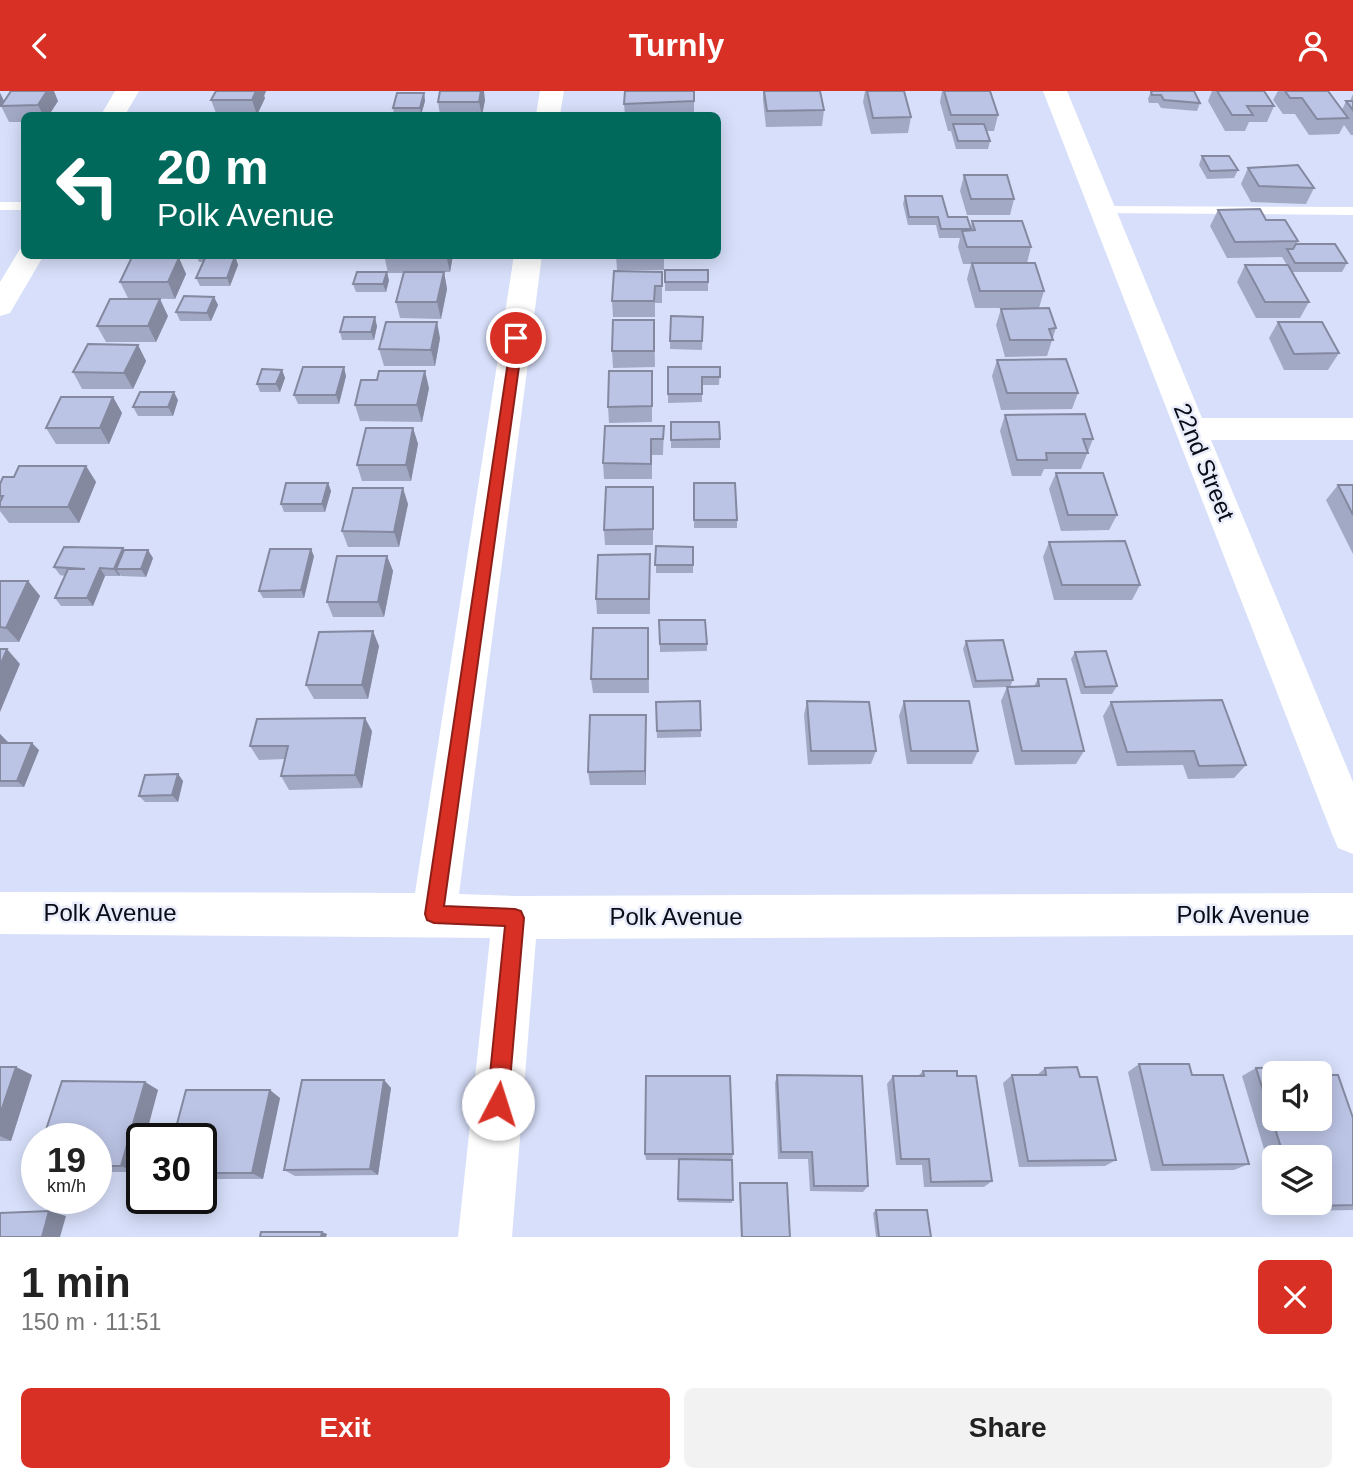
<!DOCTYPE html>
<meta charset="utf-8">
<style>
body{margin:0;font-family:Arial,sans-serif;background:#f2f2f2;color:#222;height:100vh;display:flex;flex-direction:column;font-size:26px;white-space:nowrap}
*{box-sizing:border-box;margin:0}
p{font-size:23px;color:#767676}
.icon{flex:none;width:38px;height:38px;fill:none;stroke:currentColor;stroke-width:2;stroke-linecap:round;stroke-linejoin:round}
.map{position:relative;height:1146px;overflow:hidden}
.side{display:flex;flex-direction:column;background:#fff;flex:1}
.side>*{flex:none}
.guide{position:absolute;left:21px;top:21px;width:700px;height:147px;border-radius:10px;box-shadow:0 4px 18px #0003;background:#00695c;color:#fff;overflow:hidden}
.tools{position:absolute;left:1262px;top:970px;display:grid;gap:14px}
.tools a{display:grid;place-items:center;width:70px;height:70px;border-radius:10px;background:#fff;box-shadow:0 4px 18px #0003;font-size:35px}
.speed{position:absolute;left:21px;top:1032px;display:flex;gap:14px;font-size:35px;font-weight:700;text-align:center}
.speed>*{display:grid;place-content:center;width:91px;height:91px;border-radius:50%;background:#fff;box-shadow:0 4px 18px #0003;line-height:1}
.speed small{font-size:18px;font-weight:400}
.speed .limit{border:4px solid #111;border-radius:10px;background:#fff;color:#111}
.pin{position:absolute;display:grid;place-items:center;width:60px;height:60px;color:#fff;margin:-30px;border:4px solid #fff;border-radius:50%;box-shadow:0 2px 7px #0007}
.me{position:absolute;width:77px;margin:-38px;rotate:5deg;stroke-linejoin:round;filter:drop-shadow(0 0 5px #0008)}
.turn{display:flex;align-items:center;gap:24px;height:147px;padding:0 21px;font-size:32px}
.turn .icon{width:91px;height:91px;stroke-width:2.5}
.turn b{display:block;font-size:49px;line-height:60px}
.round{display:grid;place-items:center;flex:none;width:74px;height:74px;border-radius:10px;background:#f2f2f2}
.headline{display:flex;align-items:center;justify-content:space-between;height:119px;padding:0 21px}
h1{font-size:42px;font-weight:700;line-height:52px}
.cta{display:flex;gap:14px;margin-top:auto;padding:14px 21px}
.cta a{flex:1;height:80px;border-radius:10px;background:#d93025;color:#fff;font-size:28px;font-weight:700;line-height:80px;text-align:center}
.cta a+a{background:#f2f2f2;color:#222}
header{display:flex;justify-content:space-between;align-items:center;height:91px;padding:0 21px;background:#d93025;color:#fff;font-size:32px;font-weight:700}
.map>svg:first-child{display:block}
.lines{fill:none;stroke-linecap:round;stroke-linejoin:round}
.service{fill:#fff;fill-rule:evenodd}
.minor{fill:#fff;fill-rule:evenodd}
.wall{fill:#a2a9c5}
.shaded-wall{fill:#8489a0}
.building{fill:#bcc4e5;stroke:#8489a0;stroke-width:2;fill-rule:evenodd}
.route{fill:#d93025;stroke:#8d1f18;stroke-width:2}
.labels{text-anchor:middle;stroke-width:5;stroke-linejoin:round;paint-order:stroke}
.street-label{font-size:24px;fill:#090b16;stroke:#e9ecfa}
</style>
<header><svg class="icon" aria-label="back" viewBox="0 0 24 24"><path d="M15 5l-7 7 7 7"/></svg>Turnly<svg class="icon" aria-label="person" viewBox="0 0 24 24"><circle cx="12" cy="8" r="4"/><path d="M4 21q1-7 8-7t8 7"/></svg></header>
<div class="map">
<svg width="1353" height="1146" viewBox="0 0 1353 1146">
<rect width="100%" height="100%" fill="#d7dffa"/>
<g class="lines">
<g class="service">
<rect x="0" y="111" width="24" height="8"/>
<path d="M1103,115L1353,116V124L1098,122V116Z"/>
</g>
<g class="minor">
<path d="M115,0H139L125,24H101Z"/>
<path d="M540,0H564L560,24H536Z"/>
<path d="M1043,0H1067L1202,327H1353V349H1211L1353,691V763L1338,757L1332,743Z"/>
<path d="M24,157V164H44L10,222L0,225V191L20,158Z"/>
<path d="M514,164H542L459,803L515,805L1353,802V844L536,848L512,1146H458L490,847L0,843V801L415,802Z"/>
</g>
</g>
<g class="wall">
<path d="M216,0H266L264,5L265,7L257,24H205L216,22L211,9Z"/>
<path d="M694,0V24H625L624,13Z"/>
<path d="M763,0H820L824,19L822,35L766,36L763,10Z"/>
<path d="M865,0H904L911,26L908,42L871,43L863,11Z"/>
<path d="M942,0H990L998,24L994,40H987L990,50L988,58H956L951,40H948L940,11Z"/>
<path d="M1151,0L1200,12L1197,20L1161,17L1158,12H1149L1148,8Z"/>
<path d="M1212,0H1264L1274,15L1267,31H1249L1245,40H1225L1208,10Z"/>
<path d="M1278,0H1328L1342,19L1346,10H1350L1353,3V44H1351L1344,34L1339,43L1309,44L1295,23H1283L1273,9Z"/>
<path d="M0,2L4,10H58L49,24H24V31H9L1,15L0,16Z"/>
<path d="M424,2L425,10L421,24H394L393,17Z"/>
<path d="M485,9L482,24H440L438,11Z"/>
<path d="M1202,65L1238,79L1234,87L1207,88L1199,74Z"/>
<path d="M1248,77L1314,97L1306,113L1251,111L1241,93Z"/>
<path d="M964,84L1014,108L1010,124H967L960,100Z"/>
<path d="M905,105L971,137L972,130L1031,156L1027,172L1044,200L1039,217H975L967,188L971,173H963L958,156L960,147H939L936,134H908L903,113Z"/>
<path d="M1218,119L1266,129L1298,150L1296,153L1347,172L1342,181H1292L1309,211L1300,227H1256L1237,191L1245,174H1287L1282,166L1227,167L1210,135Z"/>
<path d="M146,164H195L194,167H179L186,183L175,208L128,207L120,191L147,166Z"/>
<path d="M196,164L235,165L238,174L230,195H200L196,187L204,171H199Z"/>
<path d="M384,164H453L450,181H444L447,198L441,228L400,227L396,211L403,182H388Z"/>
<path d="M616,164H664V179H617Z"/>
<rect x="665" y="179" width="43" height="21"/>
<path d="M662,181V212H655V226H613L612,210Z"/>
<path d="M389,189L386,201H356L353,193Z"/>
<path d="M214,206L218,214L211,230H180L176,221Z"/>
<path d="M1001,218L1056,237L1047,265L1005,266L996,234Z"/>
<path d="M168,225L156,251H106L97,235Z"/>
<path d="M671,225L703,226L702,259L670,258Z"/>
<path d="M654,229L655,276L613,277L612,260Z"/>
<path d="M1278,231L1339,262L1328,279H1284L1269,247Z"/>
<path d="M377,235L374,249H342L340,241Z"/>
<path d="M440,247L435,275H384L379,258Z"/>
<path d="M138,254L146,270L133,298H82L73,281Z"/>
<path d="M997,269L1078,302L1072,318L1001,319L992,285Z"/>
<path d="M668,276H720L719,294H702V311L668,312Z"/>
<path d="M282,279L285,287L280,301H260L257,293Z"/>
<path d="M652,280V331L609,332L608,316Z"/>
<path d="M346,285L339,313H298L294,304Z"/>
<path d="M429,297L422,331L360,330L355,314Z"/>
<path d="M113,306L122,322L109,353H56L46,337Z"/>
<path d="M178,309L173,325H138L133,316Z"/>
<path d="M1005,324L1093,348L1081,378H1044L1041,385H1012L1000,340Z"/>
<path d="M671,331L720,348V357H671Z"/>
<path d="M664,335L663,364H652V388H604L603,372Z"/>
<path d="M413,337L418,353L411,390H362L357,374Z"/>
<path d="M86,375L96,391L79,432H9L0,420V393L14,386Z"/>
<path d="M1056,382L1117,424L1109,439L1061,440L1049,398Z"/>
<path d="M328,392L331,400L325,421H284L281,413Z"/>
<path d="M694,392L737,429V437H694Z"/>
<path d="M1338,394H1353V463L1326,409Z"/>
<path d="M653,396V454H605L604,439Z"/>
<path d="M408,413L399,456H348L342,440Z"/>
<path d="M1049,451L1140,494L1132,509H1054L1043,466Z"/>
<path d="M656,455L693,456V482H656Z"/>
<path d="M123,457L124,459L153,467L146,486L121,485L120,484L119,485H105L93,515H61L55,507L65,485L60,484L54,476Z"/>
<path d="M650,463V523H597L596,508Z"/>
<path d="M314,465L304,507H263L259,500Z"/>
<path d="M387,465L393,480L384,526H333L327,511Z"/>
<path d="M0,490H28L40,505L19,551H0Z"/>
<path d="M659,529L707,553V560L660,561Z"/>
<path d="M648,537L649,602H593L591,588Z"/>
<path d="M966,550L1013,589L1010,596L1034,595L1038,588L1084,660L1076,673L1015,674L1001,610L1007,596L973,597L963,558Z"/>
<path d="M379,555L368,608H314L306,594Z"/>
<path d="M1075,561L1117,595L1112,603H1081L1071,568Z"/>
<path d="M807,610L876,660L871,673L808,674L804,624Z"/>
<path d="M904,610L978,660L972,673H907L899,625Z"/>
<path d="M656,611L701,639V646L657,647Z"/>
<path d="M1111,611L1246,674L1234,687L1188,688L1183,674L1117,675L1103,625Z"/>
<path d="M646,624V694H590L588,681Z"/>
<path d="M372,640L362,697L289,699L281,685L285,668L259,669L250,655Z"/>
<path d="M0,643L8,652L39,659L24,696H0Z"/>
<path d="M178,683L183,690L178,711H145L139,705Z"/>
<path d="M1139,973L1192,984L1249,1073L1234,1079L1151,1080L1128,981Z"/>
<path d="M0,976H16L32,984L11,1050H0Z"/>
<path d="M1045,977L1080,986L1116,1069L1105,1075L1019,1076L1003,992L1012,984H1037Z"/>
<path d="M1256,977L1321,984L1353,1027V1119L1297,1120L1294,1111H1320V1066H1274V1081H1271L1242,985Z"/>
<path d="M923,980L957,985L992,1090L984,1096H924L922,1074H896L887,993L893,985H918Z"/>
<path d="M777,984L868,1095L863,1101L810,1100L808,1068H778L775,992Z"/>
<path d="M384,989L391,997L378,1084L295,1085L284,1079Z"/>
<path d="M145,991L158,999L142,1048V1058L135,1081H96V1048Z"/>
<path d="M280,1007L263,1088H201V1048Z"/>
<path d="M645,1063H733L732,1069V1112L678,1111L679,1069H646Z"/>
<path d="M740,1092L790,1146H741L739,1095Z"/>
<path d="M876,1119L931,1146H876L873,1122Z"/>
</g>
<g class="shaded-wall">
<path d="M47,0H54L58,10L49,24H43L38,14Z"/>
<path d="M256,0H266L264,5L265,7L257,24L252,9Z"/>
<path d="M481,0H484L485,9L482,24L479,11Z"/>
<path d="M0,2L4,10L0,16Z"/>
<path d="M424,2L425,10L421,24L420,17Z"/>
<path d="M446,164H453L450,181Z"/>
<path d="M235,165L238,174L230,195L227,187Z"/>
<path d="M179,167L186,183L175,208L168,191Z"/>
<path d="M387,181L389,189L386,201L383,193Z"/>
<path d="M444,181L447,198L441,228L437,211Z"/>
<path d="M214,206L218,214L211,230L207,222Z"/>
<path d="M160,208L168,225L156,251L148,235Z"/>
<path d="M375,226L377,235L374,249L371,241Z"/>
<path d="M437,231L440,247L435,275L431,259Z"/>
<path d="M138,254L146,270L133,298L124,282Z"/>
<path d="M344,276L346,285L339,313L336,304Z"/>
<path d="M282,279L285,287L280,301L276,293Z"/>
<path d="M425,280L429,297L422,331L417,314Z"/>
<path d="M174,301L178,309L173,325L168,316Z"/>
<path d="M113,306L122,322L109,353L100,337Z"/>
<path d="M413,337L418,353L411,390L406,374Z"/>
<path d="M86,375L96,391L79,432L68,416Z"/>
<path d="M328,392L331,400L325,421L322,413Z"/>
<path d="M403,397L408,413L399,456L394,441Z"/>
<path d="M123,457L128,465L116,478L120,484L119,485L114,478Z"/>
<path d="M311,458L314,465L304,507L301,499Z"/>
<path d="M148,459L153,467L146,486L141,478Z"/>
<path d="M387,465L393,480L384,526L378,511Z"/>
<path d="M100,477L105,485L93,515L87,507Z"/>
<path d="M28,490L40,505L19,551L6,537Z"/>
<path d="M373,540L379,555L368,608L362,594Z"/>
<path d="M7,558L20,573L0,621V575Z"/>
<path d="M646,624V694L645,680Z"/>
<path d="M365,627L372,640L362,697L355,684Z"/>
<path d="M0,643L8,651L0,670Z"/>
<path d="M32,652L39,659L24,696L17,690Z"/>
<path d="M178,683L183,690L178,711L172,704Z"/>
<path d="M16,976L32,984L11,1050L0,1045V1023Z"/>
<path d="M384,989L391,997L378,1084L370,1078Z"/>
<path d="M145,991L158,999L145,1048H142V1058L135,1081L121,1075Z"/>
<path d="M270,999L280,1007L263,1088L252,1082Z"/>
<path d="M49,1120L66,1125L60,1146H42Z"/>
<path d="M322,1141L327,1143L326,1146H321Z"/>
</g>
<g class="building">
<path d="M11,0H47L38,14L1,15Z"/>
<path d="M216,0H256L252,9H211Z"/>
<path d="M440,0H481L479,11H438Z"/>
<path d="M625,0H694V10L624,13Z"/>
<path d="M764,0H820L824,19L767,20Z"/>
<path d="M867,0H904L911,26L873,27Z"/>
<path d="M944,0H990L998,24H951Z"/>
<path d="M1151,0H1194L1200,12L1164,9L1161,4H1152Z"/>
<path d="M1217,0H1264L1274,15H1247L1253,24H1232Z"/>
<path d="M1285,0H1328L1348,27L1317,28L1302,7H1290Z"/>
<path d="M397,2H424L420,17H393Z"/>
<path d="M1346,10H1353V19Z"/>
<path d="M206,22H246L245,24H205Z"/>
<path d="M953,33H984L990,50H958Z"/>
<path d="M1202,65H1229L1238,79L1210,80Z"/>
<path d="M1298,74L1314,97L1259,95L1248,77Z"/>
<path d="M964,84H1007L1014,108H971Z"/>
<path d="M905,105H942L948,126H967L971,138H941L938,126H909Z"/>
<path d="M1260,118L1266,129H1285L1298,150L1235,151L1218,119Z"/>
<path d="M972,130H1022L1031,156H967L962,140L975,139Z"/>
<path d="M1296,153H1335L1347,172H1295L1287,158H1293Z"/>
<path d="M384,164H446L384,165Z"/>
<path d="M206,165H235L227,187H196Z"/>
<path d="M132,166L179,167L168,191H120Z"/>
<path d="M972,172H1035L1044,200H980Z"/>
<path d="M1245,174H1288L1309,211H1265Z"/>
<rect x="665" y="179" width="43" height="12"/>
<path d="M614,180L662,181V195H655L654,210H612Z"/>
<path d="M357,181H387L383,193H353Z"/>
<path d="M404,181H444L437,211H396Z"/>
<path d="M184,205L214,206L207,222L176,221Z"/>
<path d="M110,208H160L148,235H97Z"/>
<path d="M1049,217L1056,237L1049,238L1053,249H1010L1001,218Z"/>
<path d="M671,225L703,226L702,250H670Z"/>
<path d="M344,226H375L371,241H340Z"/>
<path d="M613,229H654V260H612Z"/>
<path d="M386,231H437L431,259L379,258Z"/>
<path d="M1278,231H1322L1339,262L1294,263Z"/>
<path d="M88,253L138,254L124,282L73,281Z"/>
<path d="M1066,268L1078,302H1007L997,269Z"/>
<path d="M303,276H344L336,304H294Z"/>
<path d="M668,276H720V286H702V303H668Z"/>
<path d="M262,278L282,279L276,293H257Z"/>
<path d="M379,280H425L417,314H355L361,289H377Z"/>
<path d="M609,280H652V315L608,316Z"/>
<path d="M140,301H174L168,316H133Z"/>
<path d="M61,306H113L100,337H46Z"/>
<path d="M1085,323L1093,348H1083L1088,362H1046L1047,369H1017L1005,324Z"/>
<path d="M671,331H719L720,348L671,349Z"/>
<path d="M605,335H664L663,348H651V373L603,372Z"/>
<path d="M366,337H413L406,374H357Z"/>
<path d="M19,375H86L68,416H0V411L3,405H0V393L3,386H14Z"/>
<path d="M1056,382H1103L1117,424H1068Z"/>
<path d="M286,392H328L322,413H281Z"/>
<path d="M694,392H735L737,429H694Z"/>
<path d="M1338,394H1353V424Z"/>
<path d="M606,396H653V438L604,439Z"/>
<path d="M353,397H403L394,441L342,440Z"/>
<path d="M1125,450L1140,494H1062L1049,451Z"/>
<path d="M656,455L693,456V474H655Z"/>
<path d="M64,456L123,457L114,478L100,477L87,507H55L68,478H85L54,476Z"/>
<path d="M270,458H311L301,499L259,500Z"/>
<path d="M124,459H148L141,478H116Z"/>
<path d="M650,463L649,508H596L598,464Z"/>
<path d="M337,465H387L378,511H327Z"/>
<path d="M0,490H28L6,537L0,536Z"/>
<path d="M659,529H705L707,553H660Z"/>
<path d="M593,537H648V588H591Z"/>
<path d="M373,540L362,594H306L319,541Z"/>
<path d="M1003,549L1013,589L976,590L966,550Z"/>
<path d="M0,558H7L0,575Z"/>
<path d="M1106,560L1117,595L1085,596L1075,561Z"/>
<path d="M1038,588H1066L1084,660H1022L1007,596L1039,595Z"/>
<path d="M1222,609L1246,674L1199,675L1194,660L1127,661L1111,611Z"/>
<path d="M700,610L701,639L657,640L656,611Z"/>
<path d="M807,610L869,611L876,660H811Z"/>
<path d="M904,610H969L978,660H911Z"/>
<path d="M590,624H646L645,680L588,681Z"/>
<path d="M365,627L355,684L281,685L288,655H250L257,628Z"/>
<path d="M0,652H32L17,690H0Z"/>
<path d="M178,683L172,704L139,705L145,684Z"/>
<path d="M1139,973H1189L1192,984H1223L1249,1073L1163,1074Z"/>
<path d="M0,976H16L0,1023Z"/>
<path d="M1077,976L1080,986H1097L1116,1069L1028,1070L1012,984H1046L1045,977Z"/>
<path d="M1318,976L1321,984H1338L1353,1027V1114L1314,1115L1313,1111H1320V1066H1284L1256,977ZM1274,982H1320V1027H1274Z"/>
<path d="M923,980H957V985H976L992,1090L931,1091L929,1068H901L893,985H924Z"/>
<path d="M777,984L862,985L868,1095H814L812,1061H781Z"/>
<path d="M646,985H730L733,1063H645Z"/>
<path d="M302,989H384L370,1078L284,1079Z"/>
<path d="M62,990L145,991L121,1075H96V1048H43Z"/>
<path d="M186,999H270L252,1082H201V1048H173Z"/>
<path d="M679,1068L732,1069L733,1109L678,1108Z"/>
<path d="M740,1092H787L790,1146H742Z"/>
<path d="M876,1119H927L931,1146H879Z"/>
<path d="M49,1120L42,1146H0V1122Z"/>
<path d="M261,1141H322L321,1146H260Z"/>
</g>
<path class="route" d="M512,244L523,247L444,815L515,818L521,820L524,827L508,1013L505,1020L498,1023L490,1020L487,1013L505,835L434,832L427,829L425,823Z"/>
<g class="labels">
<g class="street-label">
<text transform="translate(1204 371) rotate(68)" y="8">22nd Street</text>
<text x="110" y="830">Polk Avenue</text>
<text x="1243" y="832">Polk Avenue</text>
<text x="676" y="834">Polk Avenue</text>
</g>
</g>
</svg>
<div class="tools">
<a><svg class="icon" aria-label="sound" viewBox="0 0 24 24"><path d="M4 9h4l5-4v14l-5-4H4zM17 9q2 3 0 6"/></svg></a>
<a><svg class="icon" aria-label="layers" viewBox="0 0 24 24"><path d="M12 4l9 5-9 5-9-5zM3 14l9 5 9-5"/></svg></a>
</div>
<div class="speed"><div>19<small>km/h</small></div><div class="limit">30</div></div>
<div class="pin" style="left:516px;top:247px;background:#d93025"><svg class="icon" aria-label="arrive" viewBox="0 0 24 24"><path d="M6 21V4h12l-3 4 3 4H6"/></svg></div>
<svg class="me" style="left:498px;top:1013px" viewBox="-20 -20 40 40"><circle r="19" fill="#fff"/><path d="M0-13L10 11 0 6-10 11z" fill="#d93025"/></svg>
<div class="guide">
<div class="turn"><svg class="icon" aria-label="left" viewBox="0 0 24 24"><path d="M17 20v-9H6M10 6l-5 5 5 5"/></svg><div><b>20 m</b>Polk Avenue</div></div>
</div>
</div>
<section class="side">
<div class="headline"><div><h1>1 min</h1><p>150 m · 11:51</p></div><a class="round" style="background:#d93025;color:#fff"><svg class="icon" aria-label="close" viewBox="0 0 24 24"><path d="M6 6l12 12M18 6L6 18"/></svg></a></div>
<div class="cta"><a>Exit</a><a>Share</a></div>
</section>
